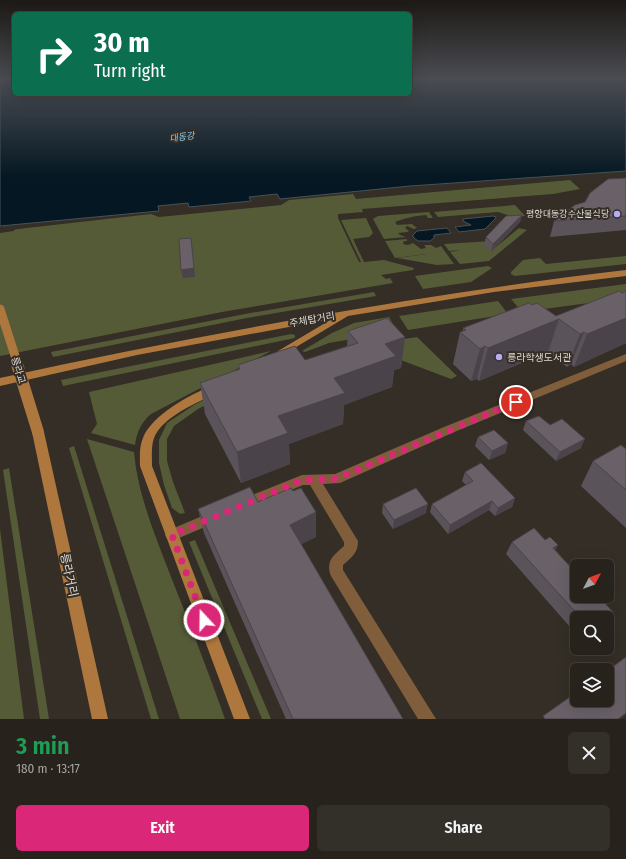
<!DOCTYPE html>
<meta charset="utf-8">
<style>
body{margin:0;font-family:"Fira Sans Condensed","Noto Sans KR",sans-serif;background:#332f29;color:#f1f3f6;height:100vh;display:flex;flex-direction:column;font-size:15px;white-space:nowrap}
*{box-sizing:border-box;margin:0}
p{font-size:13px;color:#a4a4a3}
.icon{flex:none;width:22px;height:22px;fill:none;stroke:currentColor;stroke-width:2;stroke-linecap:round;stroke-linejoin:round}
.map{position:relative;height:719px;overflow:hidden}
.drawer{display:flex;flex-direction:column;background:#27221c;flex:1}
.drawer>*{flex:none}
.guide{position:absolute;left:12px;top:12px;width:400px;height:84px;border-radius:6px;box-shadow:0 4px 16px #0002,0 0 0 1px #433f3b;background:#0b6e4f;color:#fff;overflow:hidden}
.needle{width:26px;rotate:49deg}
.buttons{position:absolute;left:570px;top:559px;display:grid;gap:8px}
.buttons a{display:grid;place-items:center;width:44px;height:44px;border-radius:6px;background:#27221c;box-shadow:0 4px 16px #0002,0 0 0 1px #433f3b;font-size:20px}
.pin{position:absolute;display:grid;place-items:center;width:34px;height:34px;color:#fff;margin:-17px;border:2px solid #fff;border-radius:50%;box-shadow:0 1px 4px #0007}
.me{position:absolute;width:44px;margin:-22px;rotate:339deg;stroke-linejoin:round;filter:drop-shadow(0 0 3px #0008)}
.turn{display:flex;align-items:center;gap:14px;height:84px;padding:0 16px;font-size:18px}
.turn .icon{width:52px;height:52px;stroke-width:2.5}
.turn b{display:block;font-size:28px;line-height:34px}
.round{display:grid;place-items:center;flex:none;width:42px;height:42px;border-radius:6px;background:#332f29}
.head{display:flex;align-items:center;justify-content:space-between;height:68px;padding:0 16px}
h1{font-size:24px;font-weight:600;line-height:30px;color:#1e9e55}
.primary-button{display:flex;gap:8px;margin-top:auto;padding:8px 16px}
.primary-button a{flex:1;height:46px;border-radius:6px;background:#db2777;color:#fff;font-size:16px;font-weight:600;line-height:46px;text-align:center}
.primary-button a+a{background:#332f29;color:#f1f3f6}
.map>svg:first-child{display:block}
.green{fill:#555b37}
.water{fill:#041722;stroke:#465258}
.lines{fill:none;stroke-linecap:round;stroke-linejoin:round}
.minor{fill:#805e3c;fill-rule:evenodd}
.secondary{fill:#ae773e;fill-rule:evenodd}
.secondary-bridge-far1{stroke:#ae773e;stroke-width:9}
.secondary-bridge{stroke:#ae773e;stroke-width:12}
.wall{fill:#5a5359}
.shaded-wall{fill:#4a4349}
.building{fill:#696068;stroke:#4a4349}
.route{stroke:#db2777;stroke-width:7;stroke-dasharray:0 12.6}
.poi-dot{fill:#b6acf8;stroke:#342e26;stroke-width:1.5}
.labels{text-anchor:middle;stroke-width:4;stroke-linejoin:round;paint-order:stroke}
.far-water-label{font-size:9px;font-style:italic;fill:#88cffa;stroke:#342e26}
.far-poi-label{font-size:9px;fill:#dfdbd6;stroke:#342e26;text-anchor:end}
.street-label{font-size:10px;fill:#dfdbd6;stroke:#342e26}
.poi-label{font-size:10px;fill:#dfdbd6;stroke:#342e26;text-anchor:start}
.near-street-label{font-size:12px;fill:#dfdbd6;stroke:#342e26}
</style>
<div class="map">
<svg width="626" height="719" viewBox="0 0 626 719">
<rect width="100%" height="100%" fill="#342e26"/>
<g class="green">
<path d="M570,180L580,189L553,194L362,209L363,212L338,214V218L359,262H361L341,220L366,218L373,233L369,237L353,239L364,262L384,260L414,268L413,270L381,275L386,279L390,278L393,283L222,312L0,356V233L14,231V230L18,229L151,214L159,217L281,205L289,200L353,194L356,199Z"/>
<path d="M515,205L525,216L514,217L498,212L438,217L434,212Z"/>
<path d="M429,212L433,218H428L426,215C414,216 406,218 395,222L397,225L412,224L417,228L414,229L407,226L405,228L409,231L407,232L398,233L400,235L406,237L384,239L373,219L378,216Z"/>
<path d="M519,228L527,230L489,261L460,264L450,252L460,250L449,251L444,244L491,241L496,247Z"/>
<path d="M407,239V241H404L403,244L408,245L413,243L421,249L426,248L424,245H431L436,248L441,246L454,264L437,265L397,258L442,252L395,258L385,241Z"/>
<path d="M626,256V264L515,276L511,274V272L523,260L540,258L546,264Z"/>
<path d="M488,266L492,268L471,282L423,289L415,276Z"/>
<path d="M626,284V298L522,312L511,299Z"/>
<path d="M374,292L376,296L247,318L53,357L51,352L245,314Z"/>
<path d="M498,301L508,314L408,330L399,316Z"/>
<path d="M389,317L397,331L329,343L305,352L302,351L332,333L354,323Z"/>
<path d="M291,334L295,335V338L63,386L61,380Z"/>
<path d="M417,337L457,376L451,379L398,359L385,342Z"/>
<path d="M271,351L151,414C141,423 137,431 135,445L91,433L97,424L89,392Z"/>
<path d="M291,355L295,359L198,409L174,426L167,439V461L173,482L185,513L180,514L172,508L164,485L159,463V440L167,423L194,405Z"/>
<path d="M87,439L134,452C138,497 157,540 173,582C191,628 209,673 225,719H180Z"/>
<path d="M74,446L159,719H151L69,448Z"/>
<path d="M9,468L49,719H40L3,470Z"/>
<path d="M0,529L24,719H0Z"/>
<path d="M195,540L271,719H262L189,542Z"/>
</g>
<g class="water">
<path d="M0,78H14V94H410V78H626V171L410,186L280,199L277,194L249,197L251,201L189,207L188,203L158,206L159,211L0,226Z"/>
<path d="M493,216L496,217L495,219L485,229L459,232L455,227L471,225L463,221V219Z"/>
<path d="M447,228L451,233L434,235V238L430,241H418L413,237V235L417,231Z"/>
</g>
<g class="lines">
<g class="minor">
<path d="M626,354V361L452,433L340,483L323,484L358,541C358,553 352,557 343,565V570L436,719H418L331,576C325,561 334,555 344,546V542L310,485H303L245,509L240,508L239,504L240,500L302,475L335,474L444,427Z"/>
<path d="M214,511L219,513L221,517L219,521L172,541L167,539L165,535L167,531Z"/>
</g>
<g class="secondary">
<path d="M626,270V276L494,292L348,316L281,356L276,353L278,351L332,319L137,355L0,386V378C99,356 198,337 298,319C407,300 516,283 626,270Z"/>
<path d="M213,386L217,387L218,390L217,393C198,402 162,417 154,438C151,447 152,457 152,466L250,719H234L140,466C140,457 139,447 143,438C151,416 191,393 213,386Z"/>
<path d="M38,428L42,429L44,432L108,719H92L32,432L34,429Z"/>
</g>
<path class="secondary-bridge-far1" d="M0,309L17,362"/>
<path class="secondary-bridge" d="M16,361L38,432"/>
</g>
<g class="wall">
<path d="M626,178V230L550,237L554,221L585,202Z"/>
<path d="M522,215L520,222L491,252L484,245L486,237Z"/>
<path d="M626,291V343L574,367L571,364L567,367L548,352L479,381L477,379L471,381L453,364L460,332L463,331V328L532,305L556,316Z"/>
<path d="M348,331L405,337L401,368L394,370L392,387L344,405L343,424L289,444L290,464L241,483L205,414L200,383L239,370L238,365L305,360L347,346Z"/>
<path d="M526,421L550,425L581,448L556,461L523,430Z"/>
<path d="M478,437L508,443L505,453L489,460L475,446Z"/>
<path d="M626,449V528L581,486L593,461Z"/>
<path d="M465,472L515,498L512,507L495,516L489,510L448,534L430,512L432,504L466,485L462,481Z"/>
<path d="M258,502L316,537L301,544L403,719H286L204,533L198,509Z"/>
<path d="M383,504L426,513L393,529L382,513Z"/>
<path d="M512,542L555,551L577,596H605L602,600L613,612L607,620V618H577V635L506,554Z"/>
</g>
<g class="shaded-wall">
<path d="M522,215L520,222L491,252L493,244Z"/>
<path d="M191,238L195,277L183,278L181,270Z"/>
<path d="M626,318V343L574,367L587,334Z"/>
<path d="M559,319L548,352L479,381L488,348Z"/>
<path d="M584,332L571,364L567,367L580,334Z"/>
<path d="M405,337L401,368L394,370L392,387L344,405L343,424L289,444L290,464L241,483L237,452L278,416L334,378L385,344Z"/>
<path d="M485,346L477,379L471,381L480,349Z"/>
<path d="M585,439L581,448L556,461L560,452Z"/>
<path d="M508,443L505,453L489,460L492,451Z"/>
<path d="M515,498L512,507L495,516L498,508Z"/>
<path d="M492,501L489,510L448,534L450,525Z"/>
<path d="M428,504L426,513L393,529L394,520Z"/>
<path d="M316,512V537L292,549L290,525Z"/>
<path d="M558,545L552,558L553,548Z"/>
<path d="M604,596H605L598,607L600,598Z"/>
<path d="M613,612L607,620V618H605Z"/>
<path d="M626,713V714L620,719H618Z"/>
</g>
<g class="building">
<path d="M626,178V216L554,221L575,205L585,202L590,193L608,179Z"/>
<path d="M522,215L493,244L486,237L506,216Z"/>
<path d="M191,238L194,268L181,270L179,239Z"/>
<path d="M619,291L622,293L626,291V318L587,334L584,332L580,334L559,319L488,348L485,346L480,349L460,332L466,330L463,328L529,303L532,305L537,303L556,316Z"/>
<path d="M387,318L405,337L385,344L396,356L334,378L345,393L278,416L288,433L237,452L200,383L240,369L238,365L295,346L305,360L358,343L348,331Z"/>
<path d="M539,416L550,425L562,419L585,439L560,452L526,421Z"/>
<path d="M494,430L508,443L492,451L478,437Z"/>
<path d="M621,445L626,449V490L593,461Z"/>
<path d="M481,463L515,498L498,508L492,501L450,525L432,504L473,481L465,472Z"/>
<path d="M250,487L258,502L291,488L293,491L301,488L316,512L290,525L403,719H293L198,509Z"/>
<path d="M416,488L428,504L394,520L383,504Z"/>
<path d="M534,528L545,540L550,537L558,545L553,548L577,574V596H604L600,598L613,612L605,618H581L512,542Z"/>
<path d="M626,657V713L618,719H545L543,716L577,692V700H607V671Z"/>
</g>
<linearGradient id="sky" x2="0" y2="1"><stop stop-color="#1d1915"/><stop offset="0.44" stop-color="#4a4c52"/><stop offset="1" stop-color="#4a4c52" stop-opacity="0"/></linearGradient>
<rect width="626" height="178" fill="url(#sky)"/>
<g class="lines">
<path class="route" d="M204,620L172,535L302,480L336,479L516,402"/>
</g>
<g class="poi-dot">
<circle cx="617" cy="214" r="4"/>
<circle cx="499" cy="357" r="4"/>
</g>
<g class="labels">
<g class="far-water-label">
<text transform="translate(182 137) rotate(-8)" y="3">대동강</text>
</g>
<g class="far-poi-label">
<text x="609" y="217">평양대동강수산물식당</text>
</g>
<g class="street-label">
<text transform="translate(312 319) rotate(-10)" y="4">주체탑거리</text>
<text transform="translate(19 370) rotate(73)" y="4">릉라교</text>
</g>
<g class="poi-label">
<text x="507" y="361">릉라학생도서관</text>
</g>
<g class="near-street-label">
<text transform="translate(69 575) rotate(78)" y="4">릉라거리</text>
</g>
</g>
</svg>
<div class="buttons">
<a><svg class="needle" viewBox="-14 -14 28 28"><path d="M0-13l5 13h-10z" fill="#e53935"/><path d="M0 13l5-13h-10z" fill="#a4a4a3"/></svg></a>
<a><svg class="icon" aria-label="search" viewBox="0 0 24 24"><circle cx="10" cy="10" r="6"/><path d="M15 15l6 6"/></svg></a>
<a><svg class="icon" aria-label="layers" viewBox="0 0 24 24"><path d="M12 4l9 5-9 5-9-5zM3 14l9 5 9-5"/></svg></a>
</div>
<div class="pin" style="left:516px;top:402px;background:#d93025"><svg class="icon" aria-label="arrive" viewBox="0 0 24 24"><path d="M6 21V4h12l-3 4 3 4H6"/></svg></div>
<svg class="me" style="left:204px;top:620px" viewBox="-20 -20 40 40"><circle r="17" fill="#db2777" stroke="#fff" stroke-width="3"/><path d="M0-11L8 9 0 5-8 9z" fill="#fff"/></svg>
<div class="guide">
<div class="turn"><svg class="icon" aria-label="right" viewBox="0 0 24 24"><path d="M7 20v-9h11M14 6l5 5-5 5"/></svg><div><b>30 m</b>Turn right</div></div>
</div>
</div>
<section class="drawer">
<div class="head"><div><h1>3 min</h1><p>180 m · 13:17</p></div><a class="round"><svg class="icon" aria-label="close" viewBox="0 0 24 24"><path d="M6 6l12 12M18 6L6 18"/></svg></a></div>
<div class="primary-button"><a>Exit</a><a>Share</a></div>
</section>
